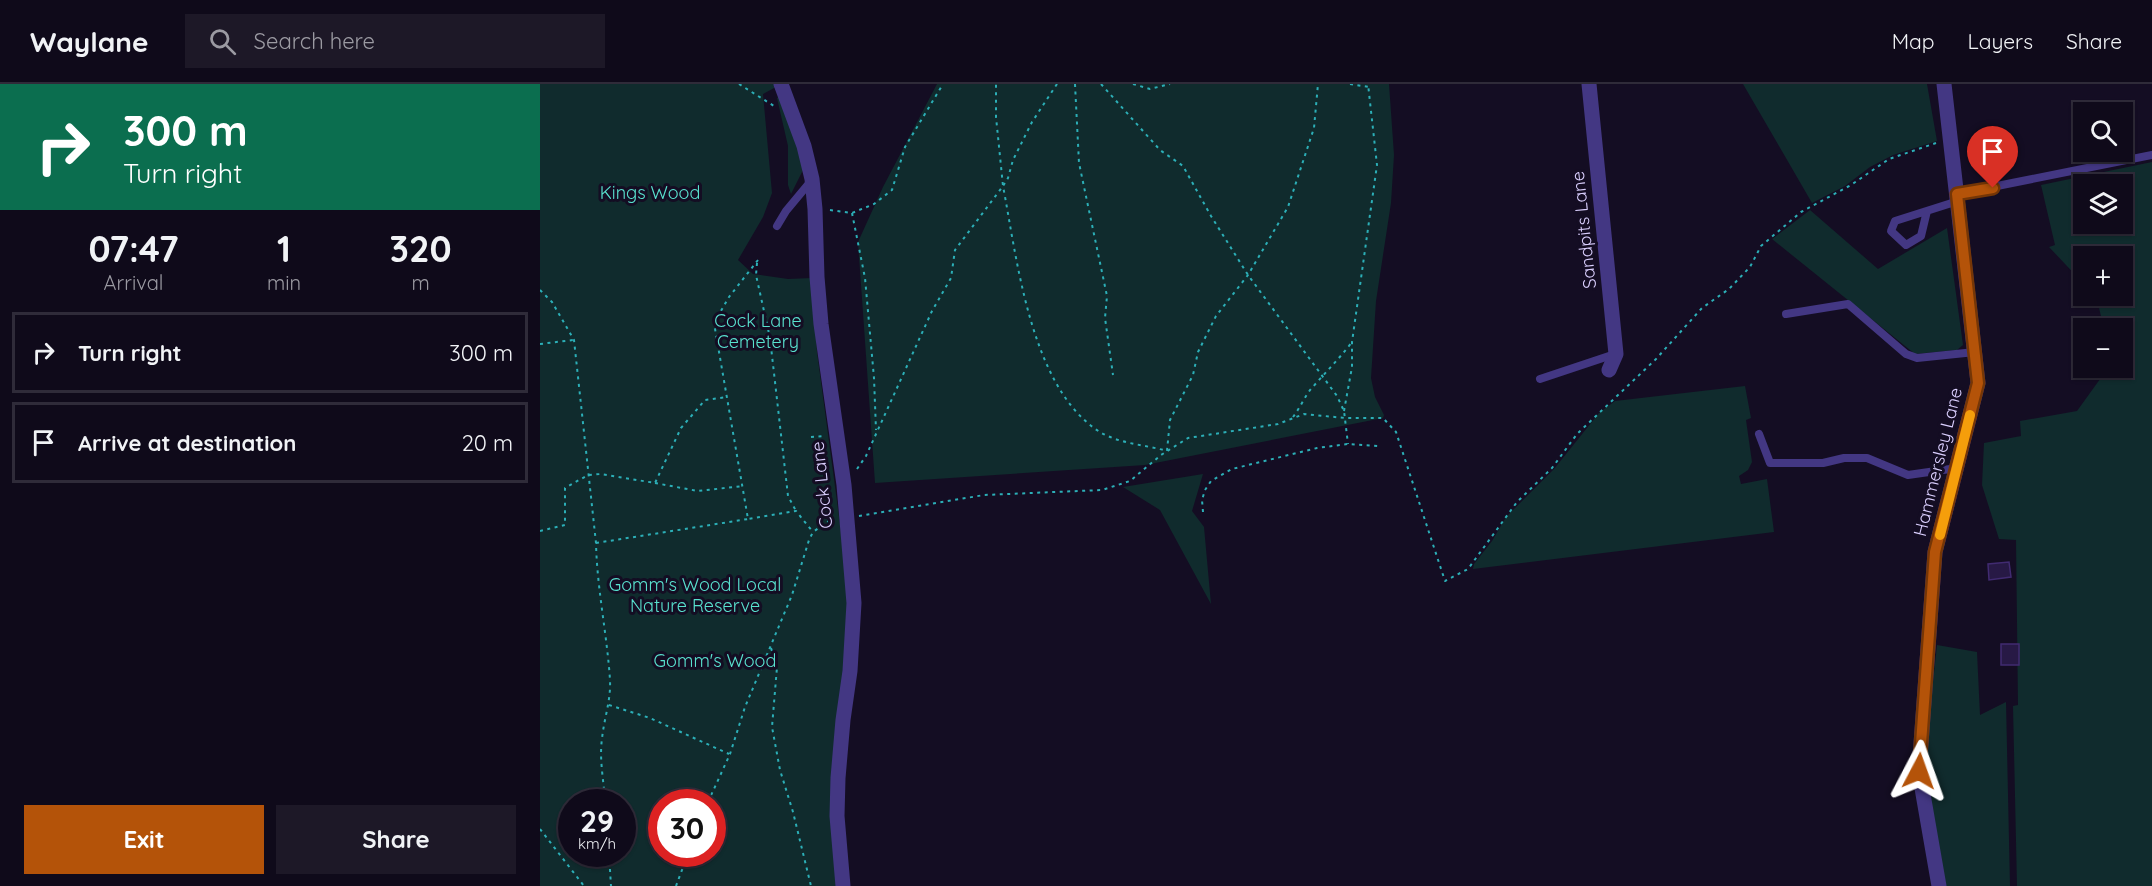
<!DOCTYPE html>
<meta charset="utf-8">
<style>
body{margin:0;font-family:Quicksand,sans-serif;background:#1d1827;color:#f1f3f6;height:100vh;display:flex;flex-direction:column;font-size:22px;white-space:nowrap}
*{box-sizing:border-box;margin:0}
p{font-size:20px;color:#9b9aa2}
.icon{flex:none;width:33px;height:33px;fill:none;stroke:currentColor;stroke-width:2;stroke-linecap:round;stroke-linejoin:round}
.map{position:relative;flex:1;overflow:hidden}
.side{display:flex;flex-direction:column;background:#0f0a1a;width:540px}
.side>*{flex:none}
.guide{background:#0b6e4f;color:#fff;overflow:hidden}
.controls{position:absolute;left:1533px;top:18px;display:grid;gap:12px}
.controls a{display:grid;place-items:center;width:60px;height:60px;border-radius:0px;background:#0f0a1a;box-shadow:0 2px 4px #0004,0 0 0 2px #2f2b39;font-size:30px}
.speed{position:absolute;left:18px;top:705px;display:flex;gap:12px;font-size:30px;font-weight:700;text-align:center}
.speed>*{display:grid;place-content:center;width:78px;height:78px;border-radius:50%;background:#0f0a1a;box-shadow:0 2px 4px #0004,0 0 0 2px #2f2b39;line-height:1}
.speed small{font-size:15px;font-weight:400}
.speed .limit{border:9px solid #d22;background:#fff;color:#111}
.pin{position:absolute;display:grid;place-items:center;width:51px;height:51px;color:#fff;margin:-62px -26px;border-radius:50% 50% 50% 0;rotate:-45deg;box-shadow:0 0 6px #0007}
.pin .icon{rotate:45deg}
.me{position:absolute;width:66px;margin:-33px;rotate:4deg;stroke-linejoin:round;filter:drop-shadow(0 0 4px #0008)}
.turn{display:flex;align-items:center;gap:21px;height:126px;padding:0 24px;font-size:27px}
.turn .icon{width:78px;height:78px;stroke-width:2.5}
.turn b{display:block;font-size:42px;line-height:51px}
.eta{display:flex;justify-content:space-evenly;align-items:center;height:102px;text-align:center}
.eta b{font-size:36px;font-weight:700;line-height:42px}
.button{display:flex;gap:12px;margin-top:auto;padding:12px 24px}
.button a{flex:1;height:69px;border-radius:0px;background:#b45309;color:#fff;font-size:24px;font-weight:700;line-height:69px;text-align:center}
.button a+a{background:#1d1827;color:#f1f3f6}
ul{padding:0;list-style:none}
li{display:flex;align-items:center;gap:18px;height:81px;margin:0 12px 9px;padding:0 12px;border:3px solid #2f2b39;border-radius:0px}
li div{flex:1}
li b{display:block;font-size:22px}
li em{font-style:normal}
header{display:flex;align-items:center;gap:36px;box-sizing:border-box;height:84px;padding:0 30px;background:#0f0a1a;border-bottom:2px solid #2f2b39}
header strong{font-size:28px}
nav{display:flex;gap:33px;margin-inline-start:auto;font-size:21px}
.search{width:420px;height:54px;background:#1d1827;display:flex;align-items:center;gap:15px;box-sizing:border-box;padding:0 21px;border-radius:0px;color:#9b9aa2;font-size:22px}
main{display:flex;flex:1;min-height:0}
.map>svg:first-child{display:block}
.green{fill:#102b2d;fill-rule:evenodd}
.building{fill:#271945;stroke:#412b71;stroke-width:1.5}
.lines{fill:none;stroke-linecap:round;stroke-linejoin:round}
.path{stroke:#2cafb7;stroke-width:2;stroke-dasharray:3 4.5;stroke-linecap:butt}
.lane{stroke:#433783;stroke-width:8}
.street{stroke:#433783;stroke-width:15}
.route-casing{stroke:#753606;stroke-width:15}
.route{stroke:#b45309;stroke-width:10}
.slow{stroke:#f59e0b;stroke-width:10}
.labels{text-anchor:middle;stroke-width:6;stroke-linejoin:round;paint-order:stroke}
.park-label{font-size:18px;fill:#59e2cf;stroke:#140d23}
.street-label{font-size:18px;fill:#dbd0ff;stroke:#140d23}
</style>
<header>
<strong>Waylane</strong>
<div class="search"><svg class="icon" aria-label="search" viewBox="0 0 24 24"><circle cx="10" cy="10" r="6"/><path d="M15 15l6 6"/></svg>Search here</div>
<nav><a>Map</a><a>Layers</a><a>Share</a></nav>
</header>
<main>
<section class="side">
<div class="guide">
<div class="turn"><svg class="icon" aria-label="right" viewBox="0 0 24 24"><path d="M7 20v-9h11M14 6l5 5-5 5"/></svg><div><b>300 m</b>Turn right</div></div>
</div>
<div class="eta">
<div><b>07:47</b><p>Arrival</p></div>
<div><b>1</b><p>min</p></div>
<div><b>320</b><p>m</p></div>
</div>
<ul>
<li><svg class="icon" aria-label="right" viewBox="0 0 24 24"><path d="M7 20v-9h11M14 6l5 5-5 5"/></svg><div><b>Turn right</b></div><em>300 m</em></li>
<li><svg class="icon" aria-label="arrive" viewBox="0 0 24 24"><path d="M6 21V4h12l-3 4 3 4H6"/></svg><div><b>Arrive at destination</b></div><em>20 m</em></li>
</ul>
<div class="button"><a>Exit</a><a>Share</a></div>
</section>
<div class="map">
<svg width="1612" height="802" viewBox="0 0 1612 802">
<rect width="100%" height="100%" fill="#140d23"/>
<g class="green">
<path d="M0,0H235L236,3L223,10L232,109L223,133L198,176L213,190L248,195L272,194L277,268L311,522L297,802H0ZM32,718H82V770H32ZM122,718H172V770H122Z"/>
<path d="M397,0H849L854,71L851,119L836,217L831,294L835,313L844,331L843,334L605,381L335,399L318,158L343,103Z"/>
<path d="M1203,0H1387L1397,57L1353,71L1330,83L1305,102L1272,119Z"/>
<path d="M240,12L265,82L251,110L248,101V62L237,14Z"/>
<path d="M1612,78V802H1477L1473,622L1478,621L1476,456L1459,455L1442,401L1444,359L1481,352L1480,337L1537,327L1568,284H1582V244H1564L1559,224L1552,212H1582V172H1544L1543,199L1509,163L1515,161L1501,101ZM1544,100H1582V140H1544Z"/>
<path d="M1270,126L1338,185L1407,144L1423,261L1417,266L1375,270L1232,155Z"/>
<path d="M1205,302L1211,334L1206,336L1212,378L1208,386L1199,392L1201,400L1227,395L1234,448L933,485L934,480L952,457L966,433L1014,385L1059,329L1075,317Z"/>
<path d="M663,390L652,427L664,443L671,520L620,426L583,403Z"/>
<path d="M1397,561L1437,568L1440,631L1466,618L1470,802H1406L1384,683Z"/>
</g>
<g class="building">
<path d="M1469,478L1471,493L1449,496L1448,480Z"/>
<rect x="1461" y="560" width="18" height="21"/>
</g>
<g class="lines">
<g class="path">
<path d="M199,0L234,22"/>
<path d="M517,0L492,38L473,76L468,94L463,102C477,175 490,297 554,344C575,360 603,360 627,367L630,336L653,291L658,268L676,232L708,191L748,123L774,44L778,0"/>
<path d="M535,0L539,79L567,212L565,234L573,291"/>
<path d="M561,0L620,66L643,82L671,132L708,191L797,312L804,327L808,360"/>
<path d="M593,0L610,5L630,0"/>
<path d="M810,0L829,3"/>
<path d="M290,126L312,129L334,120L352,106L365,63L403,0"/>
<path d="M312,129L325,194L334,294L336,346"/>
<path d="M218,176L189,213L174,239L208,435L256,427L273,448"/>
<path d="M217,179L216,191L230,254L248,412L256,427"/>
<path d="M0,206L12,218L34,256L56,459C57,505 67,550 70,596C71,617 64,634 62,655C59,675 64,698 65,718"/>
<path d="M211,257L229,254"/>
<path d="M0,260L33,256"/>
<path d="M804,327L812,283V258L837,81L828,0"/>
<path d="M753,333C760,324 765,312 771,305C785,289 799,275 812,258"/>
<path d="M271,353L284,352"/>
<path d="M317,385L326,372L392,227L411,194L415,166L463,102L456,33V0"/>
<path d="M115,399L158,407L203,402"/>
<path d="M663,428L662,416L665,406L671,397L692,385L777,364L808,360L838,362"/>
<path d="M319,432L444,411L562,406L590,397L621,371L648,354L738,340L764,330L805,334H843L856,348L905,497L928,485L977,418L1012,384L1037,350L1116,275L1162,224L1189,205L1210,183L1221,162L1261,128L1311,101L1349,75L1396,59"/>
<path d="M0,447L25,441V404L48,391L61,390L115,399L141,344L165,316L187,313"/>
<path d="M56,459L208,435"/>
<path d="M231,564L237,583L232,643L240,686L253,728L271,802"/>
<path d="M69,621L110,634L189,670"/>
<path d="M168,718L190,670L205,623L252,511L269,456L273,448L293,434"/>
<path d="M0,745L44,802"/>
<path d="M69,770L71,802"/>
<path d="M136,802L148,770"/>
</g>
<g class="lane">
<path d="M1417,110L1612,71"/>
<path d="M1387,127L1381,152L1366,161L1351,147L1355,137L1418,117"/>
<path d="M237,142L246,127L271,97"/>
<path d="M1246,230L1308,220L1366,270L1377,274L1435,268"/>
<path d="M1000,295L1075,270"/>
<path d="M1219,350L1230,379H1283L1304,374H1327L1368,391L1417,384"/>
</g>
<g class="street">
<path d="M241,0L264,62L272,95L275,125L277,193L281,240L304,401L314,519L310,587L303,636L298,694L297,732L303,802"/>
<path d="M1049,0L1076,270L1069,286"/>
<path d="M1399,802L1379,687L1395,468L1438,299L1404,0"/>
</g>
</g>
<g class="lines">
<defs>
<path id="route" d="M1379,687L1395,468L1438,299L1417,110L1453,104"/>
</defs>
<use href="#route" class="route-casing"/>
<use href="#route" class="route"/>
<path class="slow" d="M1400,451L1430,331"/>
</g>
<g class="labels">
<g class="park-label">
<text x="110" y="115">Kings Wood</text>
<text x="218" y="243">Cock Lane<tspan x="218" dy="21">Cemetery</tspan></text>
<text x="155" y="507">Gomm's Wood Local<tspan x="155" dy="21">Nature Reserve</tspan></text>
<text x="175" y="583">Gomm's Wood</text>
</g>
<g class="street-label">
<text transform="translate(1044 146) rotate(-96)" y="6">Sandpits Lane</text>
<text transform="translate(1398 378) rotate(-76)" y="6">Hammersley Lane</text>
<text transform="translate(282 401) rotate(-96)" y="6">Cock Lane</text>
</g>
</g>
</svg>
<div class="controls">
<a><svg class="icon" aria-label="search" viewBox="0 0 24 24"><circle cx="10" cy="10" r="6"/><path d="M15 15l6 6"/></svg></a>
<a><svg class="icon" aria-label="layers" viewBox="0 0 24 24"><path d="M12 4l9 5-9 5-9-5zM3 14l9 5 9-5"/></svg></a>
<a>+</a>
<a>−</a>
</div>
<div class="speed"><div>29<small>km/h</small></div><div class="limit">30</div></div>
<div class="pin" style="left:1453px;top:104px;background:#d93025"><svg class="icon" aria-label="arrive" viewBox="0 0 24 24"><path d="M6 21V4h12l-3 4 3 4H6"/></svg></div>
<svg class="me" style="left:1379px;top:687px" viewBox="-20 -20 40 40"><path d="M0-17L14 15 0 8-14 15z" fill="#b45309" stroke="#fff" stroke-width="4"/></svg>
</div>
</main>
